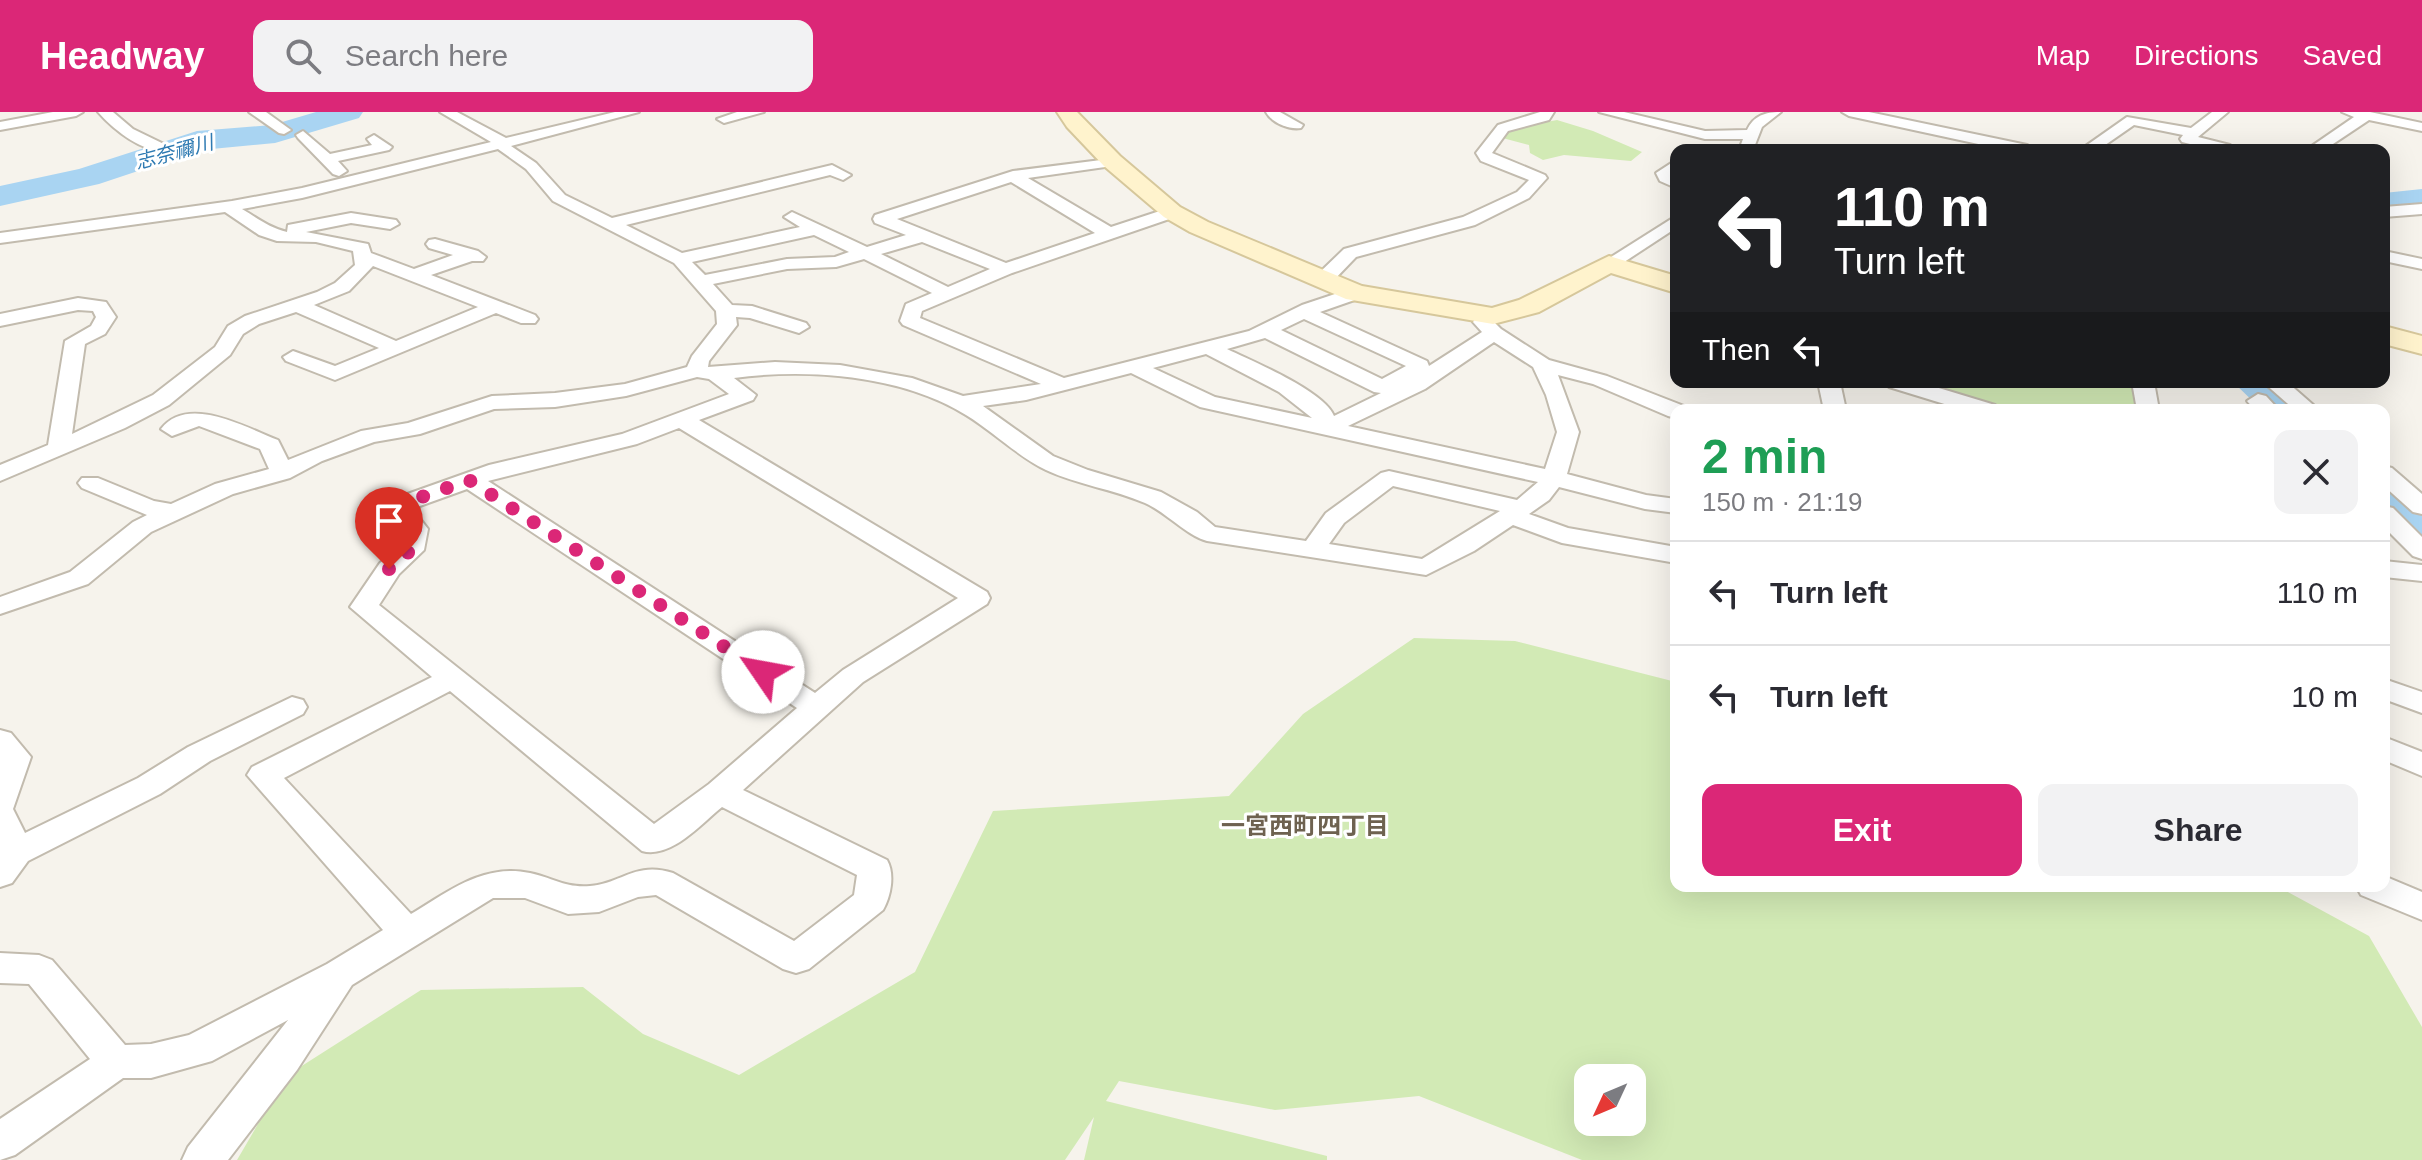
<!DOCTYPE html>
<meta charset="utf-8">
<style>
body{margin:0;font-family:Helvetica,"Noto Sans JP",sans-serif;background:#f2f2f3;color:#2b2b33;height:100vh;display:flex;flex-direction:column;font-size:30px;white-space:nowrap}
*{box-sizing:border-box;margin:0}
p{font-size:26px;color:#7c7c81}
.icon{flex:none;width:44px;height:44px;fill:none;stroke:currentColor;stroke-width:2;stroke-linecap:round;stroke-linejoin:round}
.map{position:relative;flex:1;overflow:hidden}
.side{position:absolute;left:1670px;top:292px;width:720px;height:488px;display:flex;flex-direction:column;background:#fff;border-radius:16px;box-shadow:0 8px 32px #0002}
.side>*{flex:none}
.banner{position:absolute;left:1670px;top:32px;width:720px;height:244px;border-radius:16px;box-shadow:0 8px 32px #0002;background:#202124;color:#fff;overflow:hidden}
.needle{width:52px;rotate:226deg}
.buttons{position:absolute;left:1574px;top:952px;display:grid;gap:16px}
.buttons a{display:grid;place-items:center;width:72px;height:72px;border-radius:16px;background:#fff;box-shadow:0 8px 32px #0002;font-size:40px}
.pin{position:absolute;display:grid;place-items:center;width:68px;height:68px;color:#fff;margin:-82px -34px;border-radius:50% 50% 50% 0;rotate:-45deg;box-shadow:0 0 8px #0007}
.pin .icon{rotate:45deg}
.me{position:absolute;width:88px;margin:-44px;rotate:303deg;stroke-linejoin:round;filter:drop-shadow(0 0 6px #0008)}
.turn{display:flex;align-items:center;gap:28px;height:168px;padding:0 32px;font-size:36px}
.turn .icon{width:104px;height:104px;stroke-width:2.5}
.turn b{display:block;font-size:56px;line-height:68px}
.then{display:flex;align-items:center;height:76px;padding:0 32px;background:#0003;gap:16px;font-size:30px}
.round{display:grid;place-items:center;flex:none;width:84px;height:84px;border-radius:16px;background:#f2f2f3}
.overview{display:flex;align-items:center;justify-content:space-between;height:136px;padding:0 32px}
h1{font-size:48px;font-weight:600;line-height:60px;color:#1e9e55}
.action{display:flex;gap:16px;margin-top:auto;padding:16px 32px}
.action a{flex:1;height:92px;border-radius:16px;background:#db2777;color:#fff;font-size:32px;font-weight:600;line-height:92px;text-align:center}
.action a+a{background:#f2f2f3;color:#2b2b33}
ul{padding:0;list-style:none}
li{display:flex;align-items:center;gap:24px;height:104px;padding:0 32px;border-top:2px solid #e1e1e2}
li div{flex:1}
li b{display:block;font-size:30px}
li em{font-style:normal}
header{display:flex;align-items:center;gap:48px;box-sizing:border-box;height:112px;padding:0 40px;background:#db2777;color:#fff}
header strong{font-size:38px}
nav{display:flex;gap:44px;margin-inline-start:auto;font-size:28px}
.search{width:560px;height:72px;background:#f2f2f3;display:flex;align-items:center;gap:20px;box-sizing:border-box;padding:0 28px;border-radius:16px;color:#7c7c81;font-size:30px}
.map>svg:first-child{display:block}
.green{fill:#d2eab5;fill-rule:evenodd}
.lines{fill:none;stroke-linecap:round;stroke-linejoin:round}
.river{fill:#a9d4f2;fill-rule:evenodd}
.street-casing{stroke:#c2bbae;stroke-width:4}
.secondary-casing{stroke:#d6c79b;stroke-width:4}
.street{fill:#fff;fill-rule:evenodd}
.secondary{fill:#fff3cd;fill-rule:evenodd}
.route{stroke:#db2777;stroke-width:14;stroke-dasharray:0 25.2}
.labels{text-anchor:middle;stroke-width:6;stroke-linejoin:round;paint-order:stroke}
.far-water-label{font-size:20px;font-style:italic;fill:#2e7ab2;stroke:#fff}
.neighbourhood-label{font-size:24px;font-weight:bold;fill:#6e6250;stroke:#fff}
</style>
<header>
<strong>Headway</strong>
<div class="search"><svg class="icon" aria-label="search" viewBox="0 0 24 24"><circle cx="10" cy="10" r="6"/><path d="M15 15l6 6"/></svg>Search here</div>
<nav><a>Map</a><a>Directions</a><a>Saved</a></nav>
</header>
<div class="map">
<svg width="2422" height="1048" viewBox="0 0 2422 1048">
<rect width="100%" height="100%" fill="#f6f3ec"/>
<g class="green">
<path d="M1557,8L1593,19L1642,40L1631,49L1564,43L1543,48L1530,41L1529,33L1495,24L1515,16Z"/>
<path d="M1914,270H2132L2136,298H2000Z"/>
<path d="M1414,526L1515,529L1676,570V774H2277L2369,824L2422,915V1048H1582L1419,984L1275,998L1119,969L1106,989L1327,1044V1048H1084L1094,1005L1065,1048H237L286,964L421,878L583,875L643,922L739,963L915,860L993,699L1229,684L1303,602ZM1588,966H1632V1010H1588Z"/>
</g>
<g class="lines">
<g class="river">
<path d="M316,0H363L359,6L275,31L201,38L99,72L0,94V74L79,57L197,19L272,13Z"/>
<path d="M2422,77V99L2384,103V81Z"/>
<path d="M2233,270C2270,270 2291,265 2315,298H2262Z"/>
<path d="M2384,361L2402,365L2422,385V431L2403,426L2384,406Z"/>
</g>
<defs>
<g id="street">
<path d="M53,0H83L76,4L0,18V10Z"/>
<path d="M98,0H113L133,17L170,35L167,38C143,42 113,17 98,0Z"/>
<path d="M249,0H266L291,18L284,22L279,21Z"/>
<path d="M440,0H457L506,26L615,0H639L511,34L536,51L565,83L612,106L832,53L851,63L843,68L830,63L626,113L682,141L800,115L784,105L792,100L867,135L906,123L875,111L873,107L875,103L1013,59L1117,46V52L1112,54L1028,66L1111,115L1172,95L1180,100L1178,104L1012,161L922,199L920,206L1064,266L1249,219L1302,193L1356,175L1365,181L1363,185L1320,200L1427,249L1429,254L1482,220L1473,210L1476,206H1490L1501,217L1549,248L1607,264L1684,294L1686,298H1676V306L1668,304L1593,272L1558,263L1579,320L1567,362L1646,383L1676,387V401L1645,397L1559,375L1549,388L1529,402L1568,416L1676,435V451L1562,431L1513,413L1474,439L1426,463L1207,429C1187,424 1166,400 1145,391C1113,377 1078,373 1046,358C1017,344 994,320 966,303C902,263 808,256 734,266L756,283L753,288L699,308L987,480L990,486L987,492L863,570L743,678L887,748C895,762 891,784 883,798L809,857L796,861L783,857L656,783L638,785L599,800L568,802L525,786H493L352,873L297,958L228,1048H182L188,1035L288,908L212,949L151,966H123L15,1043L0,1048V1007L90,947L29,872L0,871V841L39,843L52,848L125,933L151,932L189,923L327,852L383,818L247,663L252,655L432,565L350,495L380,451L399,435L402,418L389,400L399,385L489,353L622,322L729,282L709,267L697,265L626,284L555,295L494,297L420,322L374,330L322,349L290,366L233,382L151,420L88,472L0,502V485L70,460L133,410L147,403L82,376L78,371L82,366H98L154,389L171,392L215,372L269,357L260,337L199,314L172,324L161,317C188,282 246,316 278,328L288,348L361,319L408,311L492,284L555,281L625,272L687,255L692,244L717,212L716,199L674,151L553,89L526,57L498,37L302,86L242,97C257,106 270,116 287,120L288,113L351,101L396,108L399,112L390,117L351,111L306,120L368,132L371,141L414,157L453,143L429,136L426,132L429,128L435,127L478,139L486,145L483,149H472L431,163L535,203L538,207L535,211H521L496,201L335,268L286,249L283,245L293,239L335,254L379,236L296,200L259,212L243,222L230,243L169,293L125,316L0,369V353L48,333L65,229L91,214L96,205L93,199L78,198L0,214V202L78,186L106,190L116,205L105,222L85,232L72,322L153,283L215,235L228,214L245,204L317,180L335,171L355,153L353,139L316,130L277,129L259,123L225,100L0,131V121L232,89L302,76L491,30ZM1011,70L1095,121L1006,151L897,107ZM814,123L849,140L835,145L787,147L705,163L692,150ZM922,130L990,157L948,175L881,142ZM864,147L932,181L906,192L900,209L903,213L1041,272L963,284L912,266L840,253L775,250L708,255L709,249L737,213L736,205L750,206L799,221L809,215L806,211L752,194L732,193L713,172L787,157L836,155ZM373,154L478,195L396,229L314,193L349,179ZM1304,207L1406,254L1382,267L1281,218ZM1265,226L1374,280L1381,281L1334,304C1324,279 1252,249 1227,237ZM1494,230L1533,255L1546,283L1557,320L1545,357L1348,314L1425,277ZM1206,242L1279,280L1312,306L1215,285L1153,256ZM1131,261L1200,295L1538,370L1517,388L1389,359L1381,361L1326,401L1306,429L1215,415L1197,400L1161,380L1088,358L1053,344L983,294L1026,288ZM679,316L958,486L843,558L815,581L488,369L637,332ZM1393,374L1500,399L1422,447L1329,432L1344,411ZM467,377L797,596L709,672L654,712L379,493L399,462L424,438L428,417L414,399L417,395ZM450,579L642,739C671,747 701,712 722,695L857,763L854,783L794,829L673,761C635,749 621,772 590,774C564,776 554,766 530,761C484,751 449,779 411,802L284,666Z"/>
<path d="M737,0H764L724,11L717,7Z"/>
<path d="M1266,0H1280L1303,13L1301,16C1289,18 1272,11 1266,0Z"/>
<path d="M1540,0H1554L1549,8L1508,19L1492,41L1545,63L1547,66L1529,86L1475,113L1356,145L1331,171H1317L1315,167L1317,163L1344,137L1463,105L1517,80L1529,68L1481,49L1476,41L1498,13Z"/>
<path d="M1599,0H1624L1705,19L1747,18C1754,3 1766,0 1781,0L1762,15L1753,38H1739L1743,27H1705Z"/>
<path d="M1842,0H1869L2027,33L2035,38H2006L1849,4Z"/>
<path d="M2212,0H2228L2198,25L2230,33L2231,38H2214L2182,30L2180,27L2183,23L2134,13L2098,38H2080L2127,5L2191,16Z"/>
<path d="M2342,0H2370L2422,11V19L2369,8L2324,38H2306L2354,5Z"/>
<path d="M303,19L330,42L372,33L367,27L374,23L392,35L389,38L338,49L347,59L339,64L333,62L298,26L296,23Z"/>
<path d="M1676,48V60L1672,62L1676,65V76L1660,69L1656,61Z"/>
<path d="M2422,92V102L2384,105V95Z"/>
<path d="M1676,104V116L1615,156L1609,157L1600,152Z"/>
<path d="M2384,139L2422,147V157L2384,149Z"/>
<path d="M1818,270H1840L1846,298H1824Z"/>
<path d="M1886,270H1919L1995,293L1998,298H1964L1889,275Z"/>
<path d="M2132,270H2154L2159,298H2137Z"/>
<path d="M2263,270H2287L2319,298H2295Z"/>
<path d="M2258,282L2266,284L2279,298H2255L2247,289Z"/>
<path d="M2384,354L2392,356L2422,382V402L2413,400L2384,374Z"/>
<path d="M2384,394L2393,396L2422,425V447L2413,444L2384,415Z"/>
<path d="M2384,449L2422,453V469L2384,465Z"/>
<path d="M2384,567L2422,580V601L2384,587Z"/>
<path d="M292,585L303,588L307,595L303,602L210,649L160,682L28,749L12,771L0,775V618L11,621L31,645L13,697L25,721L138,666L188,635Z"/>
<path d="M2384,625L2422,640V664L2384,648Z"/>
<path d="M2384,764L2422,780V808L2361,783L2356,774H2384Z"/>
</g>
<g id="secondary">
<path d="M1057,0H1077L1120,44L1180,95L1208,110L1362,174L1492,196L1519,188L1609,144L1676,164V181L1611,161L1539,200L1493,212L1346,187L1190,120L1164,105L1104,54L1067,15Z"/>
<path d="M2384,214L2422,224V242L2384,232Z"/>
</g>
</defs>
<use href="#street" class="street-casing"/>
<use href="#secondary" class="secondary-casing"/>
<use href="#street" class="street"/>
<use href="#secondary" class="secondary"/>
</g>
<g class="lines">
<path class="route" d="M389,457L411,438L415,417L401,400L408,390L469,368L763,560"/>
</g>
<g class="labels">
<g class="far-water-label">
<text transform="translate(174 40) rotate(-15)" y="7">志奈禰川</text>
</g>
<g class="neighbourhood-label">
<text x="1305" y="722">一宮西町四丁目</text>
</g>
</g>
</svg>
<div class="buttons">
<a><svg class="needle" viewBox="-14 -14 28 28"><path d="M0-13l5 13h-10z" fill="#e53935"/><path d="M0 13l5-13h-10z" fill="#7c7c81"/></svg></a>
</div>
<div class="pin" style="left:389px;top:457px;background:#d93025"><svg class="icon" aria-label="arrive" viewBox="0 0 24 24"><path d="M6 21V4h12l-3 4 3 4H6"/></svg></div>
<svg class="me" style="left:763px;top:560px" viewBox="-20 -20 40 40"><circle r="19" fill="#fff"/><path d="M0-13L10 11 0 6-10 11z" fill="#db2777"/></svg>
<div class="banner">
<div class="turn"><svg class="icon" aria-label="left" viewBox="0 0 24 24"><path d="M17 20v-9H6M10 6l-5 5 5 5"/></svg><div><b>110 m</b>Turn left</div></div>
<div class="then">Then<svg class="icon" aria-label="left" viewBox="0 0 24 24"><path d="M17 20v-9H6M10 6l-5 5 5 5"/></svg></div>
</div>
<section class="side">
<div class="overview"><div><h1>2 min</h1><p>150 m · 21:19</p></div><a class="round"><svg class="icon" aria-label="close" viewBox="0 0 24 24"><path d="M6 6l12 12M18 6L6 18"/></svg></a></div>
<ul>
<li><svg class="icon" aria-label="left" viewBox="0 0 24 24"><path d="M17 20v-9H6M10 6l-5 5 5 5"/></svg><div><b>Turn left</b></div><em>110 m</em></li>
<li><svg class="icon" aria-label="left" viewBox="0 0 24 24"><path d="M17 20v-9H6M10 6l-5 5 5 5"/></svg><div><b>Turn left</b></div><em>10 m</em></li>
</ul>
<div class="action"><a>Exit</a><a>Share</a></div>
</section>
</div>
